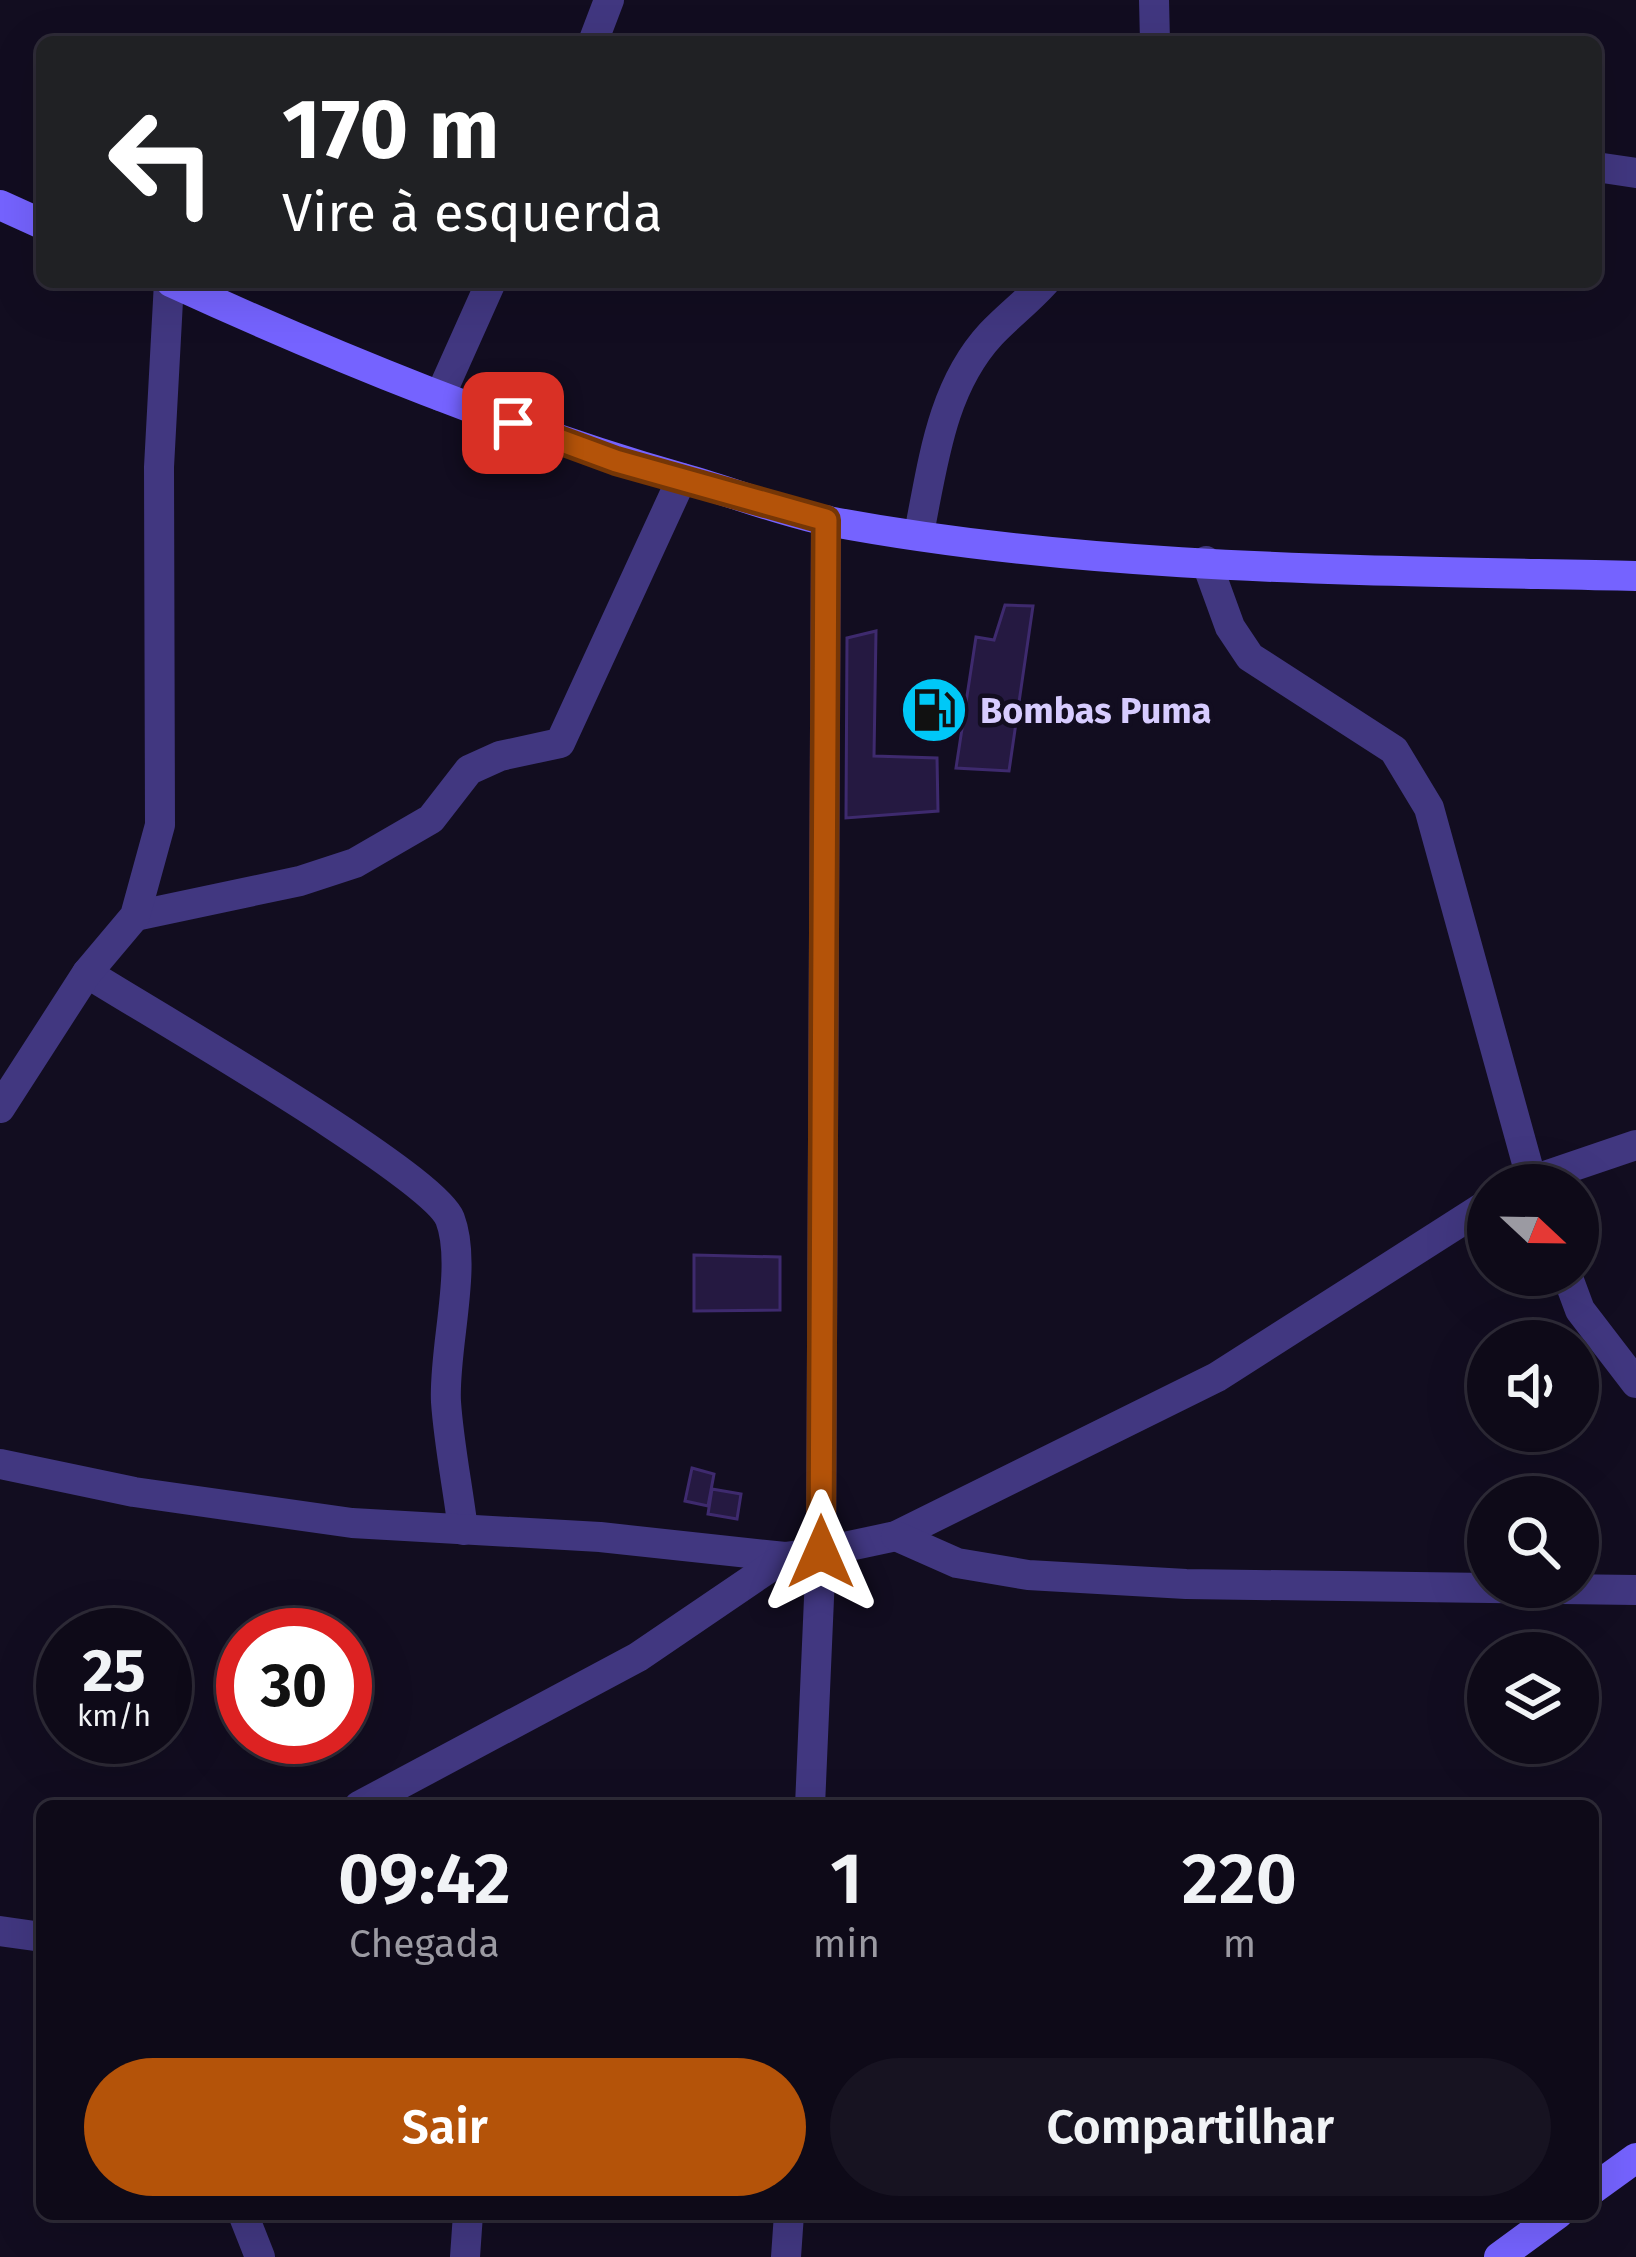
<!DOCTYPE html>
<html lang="pt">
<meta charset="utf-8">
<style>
body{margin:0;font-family:"Fira Sans",sans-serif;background:#171321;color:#f1f3f6;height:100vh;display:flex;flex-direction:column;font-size:45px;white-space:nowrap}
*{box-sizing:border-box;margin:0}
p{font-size:39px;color:#9b9aa2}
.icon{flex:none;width:66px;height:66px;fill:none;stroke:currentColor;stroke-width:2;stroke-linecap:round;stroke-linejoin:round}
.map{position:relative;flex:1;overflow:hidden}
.drawer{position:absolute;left:36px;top:1800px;width:1563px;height:420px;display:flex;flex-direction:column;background:#0e0a18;border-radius:18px;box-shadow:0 12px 48px #0002,0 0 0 3px #2e2b37}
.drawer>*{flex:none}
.banner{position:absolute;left:36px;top:36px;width:1566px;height:252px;border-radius:18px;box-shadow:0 12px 48px #0002,0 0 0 3px #2e2b37;background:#202124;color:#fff;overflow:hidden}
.needle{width:78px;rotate:112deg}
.tools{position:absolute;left:1467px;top:1164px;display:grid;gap:24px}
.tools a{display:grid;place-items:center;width:132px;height:132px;border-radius:50%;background:#0e0a18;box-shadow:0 12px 48px #0002,0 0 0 3px #2e2b37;font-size:60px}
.speed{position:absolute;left:36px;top:1608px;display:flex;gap:24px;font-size:60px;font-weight:700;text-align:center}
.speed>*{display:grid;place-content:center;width:156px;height:156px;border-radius:50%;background:#0e0a18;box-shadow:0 12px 48px #0002,0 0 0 3px #2e2b37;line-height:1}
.speed small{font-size:30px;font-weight:400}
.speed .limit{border:18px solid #d22;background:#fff;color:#111}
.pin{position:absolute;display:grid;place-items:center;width:102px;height:102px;color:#fff;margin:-51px;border-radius:24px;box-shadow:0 6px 18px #0006}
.me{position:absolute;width:132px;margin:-66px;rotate:0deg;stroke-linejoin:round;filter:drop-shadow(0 0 9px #0008)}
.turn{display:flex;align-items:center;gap:42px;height:252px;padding:0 48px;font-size:54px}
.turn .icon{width:156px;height:156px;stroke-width:2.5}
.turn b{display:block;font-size:84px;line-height:102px}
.eta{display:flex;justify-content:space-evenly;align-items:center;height:204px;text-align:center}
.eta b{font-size:72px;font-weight:600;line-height:84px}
.action{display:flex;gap:24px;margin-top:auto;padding:24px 48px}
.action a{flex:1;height:138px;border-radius:72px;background:#b45309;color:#fff;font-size:48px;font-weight:600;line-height:138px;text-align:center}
.action a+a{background:#171321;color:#f1f3f6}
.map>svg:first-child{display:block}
.building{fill:#251941;stroke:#3e2a6e;stroke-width:3}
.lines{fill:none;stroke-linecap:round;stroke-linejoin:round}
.street{stroke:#413780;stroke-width:30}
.secondary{stroke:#7563ff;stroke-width:30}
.route-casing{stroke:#753606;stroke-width:30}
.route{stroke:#b45309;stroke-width:21}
.labels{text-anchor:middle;stroke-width:9;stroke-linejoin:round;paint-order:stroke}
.poi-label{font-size:36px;font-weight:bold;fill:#d7ccff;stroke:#120d20;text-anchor:start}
</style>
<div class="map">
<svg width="1636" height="2257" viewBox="0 0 1636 2257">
<rect width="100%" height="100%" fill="#120d20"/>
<g class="building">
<path d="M1005,605L1033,606L1009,771L956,768L976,637L994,640Z"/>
<path d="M876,631L874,756L937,758L938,811L846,818L847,638Z"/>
<path d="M694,1255L780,1257V1310L694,1311Z"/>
<path d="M692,1468L714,1474L708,1506L685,1501Z"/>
<path d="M712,1489L741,1494L737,1519L708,1514Z"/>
</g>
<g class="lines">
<g class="street">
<path d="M1154,0L1155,42"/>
<path d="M593,42L609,0"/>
<path d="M1596,167L1636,173"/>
<path d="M440,396L491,282"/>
<path d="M919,533C933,464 941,388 991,334C1008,316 1028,301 1045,282"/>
<path d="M1206,561L1230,627L1250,657L1394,750L1429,808L1533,1185"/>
<path d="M135,916L300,881L355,863L431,819L469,770L500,756L560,743L682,478"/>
<path d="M87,973C145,1010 432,1174 450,1219C468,1266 443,1350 446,1402C449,1445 458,1488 463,1530"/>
<path d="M0,1108L87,973L135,916L160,825L159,467L169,282"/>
<path d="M1518,1185L1636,1145"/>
<path d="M1567,1275L1580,1310L1636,1383"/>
<path d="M0,1464L134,1492L352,1523L600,1537L785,1557L821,1552L896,1536L1217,1377L1488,1204"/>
<path d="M896,1536L957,1563L1028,1575L1186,1584L1636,1590"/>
<path d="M359,1806L638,1657L785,1557"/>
<path d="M810,1806L821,1552L826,520"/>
<path d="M0,1931L42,1937"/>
<path d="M243,2214L260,2257"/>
<path d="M465,2257L468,2214"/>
<path d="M786,2257L789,2214"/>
</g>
<g class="secondary">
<path d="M0,205L42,224"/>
<path d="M171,282C339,359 511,429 689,480C735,493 781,512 828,521C1093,571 1368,570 1636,576"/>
<path d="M1593,2189L1636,2158"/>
<path d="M1499,2257L1558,2214"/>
</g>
</g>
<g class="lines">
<defs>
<path id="route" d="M513,423L616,461L826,520L821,1552"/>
</defs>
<use href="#route" class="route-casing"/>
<use href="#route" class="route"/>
</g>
<defs>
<symbol id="fuel-disc" viewBox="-11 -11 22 22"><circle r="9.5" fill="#00c8f7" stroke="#120d20"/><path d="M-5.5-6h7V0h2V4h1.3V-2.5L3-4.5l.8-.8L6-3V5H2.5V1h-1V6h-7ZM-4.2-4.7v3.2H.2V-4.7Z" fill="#111"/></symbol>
</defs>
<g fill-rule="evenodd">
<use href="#fuel-disc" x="896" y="672" width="76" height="76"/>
</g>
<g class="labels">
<g class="poi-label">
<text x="980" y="723">Bombas Puma</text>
</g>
</g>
</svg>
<div class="tools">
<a><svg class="needle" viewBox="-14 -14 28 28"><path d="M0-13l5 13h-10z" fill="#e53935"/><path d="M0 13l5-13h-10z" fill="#9b9aa2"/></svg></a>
<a><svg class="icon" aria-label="sound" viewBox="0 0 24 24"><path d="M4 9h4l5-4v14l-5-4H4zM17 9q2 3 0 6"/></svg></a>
<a><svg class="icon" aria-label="search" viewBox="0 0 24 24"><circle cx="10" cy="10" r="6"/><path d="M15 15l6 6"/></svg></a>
<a><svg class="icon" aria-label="layers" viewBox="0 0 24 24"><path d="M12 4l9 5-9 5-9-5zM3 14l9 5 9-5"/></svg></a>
</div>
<div class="speed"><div>25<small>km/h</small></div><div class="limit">30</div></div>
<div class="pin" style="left:513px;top:423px;background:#d93025"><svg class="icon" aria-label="arrive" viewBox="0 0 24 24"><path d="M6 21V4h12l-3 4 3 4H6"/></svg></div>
<svg class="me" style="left:821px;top:1552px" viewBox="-20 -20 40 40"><path d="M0-17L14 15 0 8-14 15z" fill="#b45309" stroke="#fff" stroke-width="4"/></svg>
<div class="banner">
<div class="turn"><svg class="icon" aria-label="left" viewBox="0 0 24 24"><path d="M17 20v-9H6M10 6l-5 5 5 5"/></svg><div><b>170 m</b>Vire à esquerda</div></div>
</div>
<section class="drawer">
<div class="eta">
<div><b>09:42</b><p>Chegada</p></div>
<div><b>1</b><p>min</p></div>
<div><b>220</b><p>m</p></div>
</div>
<div class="action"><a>Sair</a><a>Compartilhar</a></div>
</section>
</div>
